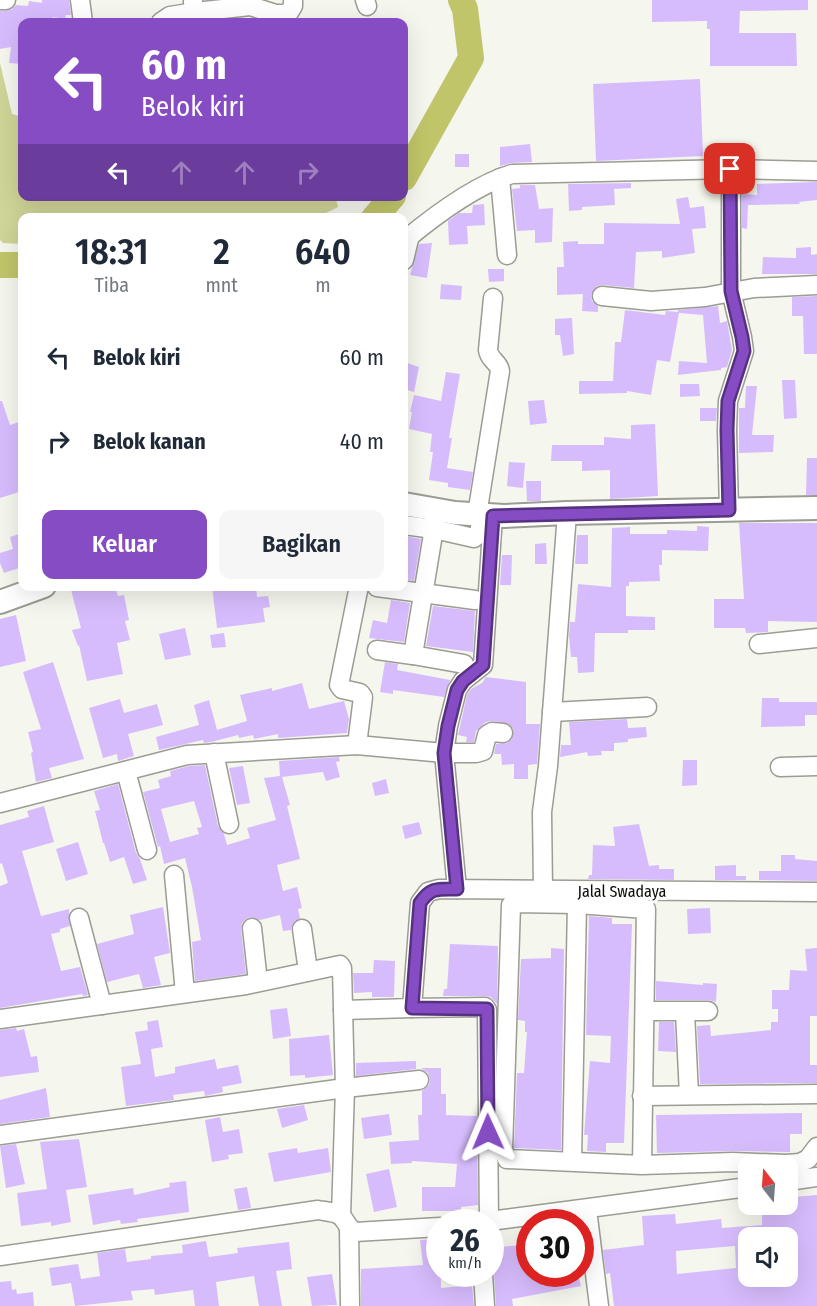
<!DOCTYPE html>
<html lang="id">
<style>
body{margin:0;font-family:"Fira Sans Condensed",sans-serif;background:#f6f6f7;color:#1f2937;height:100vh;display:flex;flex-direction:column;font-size:22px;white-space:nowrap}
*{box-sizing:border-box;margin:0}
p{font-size:20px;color:#747a83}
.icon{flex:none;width:33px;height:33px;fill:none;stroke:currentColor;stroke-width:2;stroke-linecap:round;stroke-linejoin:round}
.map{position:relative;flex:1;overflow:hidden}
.side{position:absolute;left:18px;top:213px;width:390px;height:378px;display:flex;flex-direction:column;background:#fff;border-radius:12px;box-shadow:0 6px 24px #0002}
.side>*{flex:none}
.hud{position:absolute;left:18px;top:18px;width:390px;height:183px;border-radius:12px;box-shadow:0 6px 24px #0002;background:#854cc3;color:#fff;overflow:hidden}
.needle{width:39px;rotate:343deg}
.buttons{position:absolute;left:738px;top:1155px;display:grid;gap:12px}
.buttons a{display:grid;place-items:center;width:60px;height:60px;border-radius:12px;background:#fff;box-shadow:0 6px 24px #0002;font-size:30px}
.speed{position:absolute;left:426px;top:1209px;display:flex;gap:12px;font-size:30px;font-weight:700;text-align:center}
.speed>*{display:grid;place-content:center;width:78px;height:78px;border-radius:50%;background:#fff;box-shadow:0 6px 24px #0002;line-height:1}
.speed small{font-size:15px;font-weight:400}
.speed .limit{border:9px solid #d22;background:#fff;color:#111}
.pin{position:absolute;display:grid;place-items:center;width:51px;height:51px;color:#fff;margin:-26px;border-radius:12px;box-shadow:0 3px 9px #0006}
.me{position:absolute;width:66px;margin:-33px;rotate:359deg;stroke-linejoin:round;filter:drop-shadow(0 0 4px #0008)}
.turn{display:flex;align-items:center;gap:21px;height:126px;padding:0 24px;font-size:27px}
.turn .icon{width:78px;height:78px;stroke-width:2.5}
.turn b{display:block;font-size:42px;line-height:51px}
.lanes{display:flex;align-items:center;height:57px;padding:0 24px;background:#0003;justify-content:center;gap:30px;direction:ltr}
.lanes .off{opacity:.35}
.eta{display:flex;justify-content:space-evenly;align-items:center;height:102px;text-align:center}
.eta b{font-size:36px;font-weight:600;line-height:42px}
.action{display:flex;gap:12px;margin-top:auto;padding:12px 24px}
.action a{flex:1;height:69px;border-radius:12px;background:#854cc3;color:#fff;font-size:24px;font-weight:600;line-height:69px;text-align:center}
.action a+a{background:#f6f6f7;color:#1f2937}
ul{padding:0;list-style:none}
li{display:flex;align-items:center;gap:18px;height:84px;padding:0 24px}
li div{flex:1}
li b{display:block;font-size:22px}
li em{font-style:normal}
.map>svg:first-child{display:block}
.green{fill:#cfd497}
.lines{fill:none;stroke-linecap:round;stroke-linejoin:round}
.river{stroke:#c0c569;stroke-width:26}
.building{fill:#d7bcfd;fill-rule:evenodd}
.minor-casing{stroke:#9b9c93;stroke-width:21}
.major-casing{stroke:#9b9c93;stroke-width:26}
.minor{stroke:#fff;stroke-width:18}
.major{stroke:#fff;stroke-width:22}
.route-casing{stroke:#56317f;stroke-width:15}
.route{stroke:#854cc3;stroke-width:10}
.labels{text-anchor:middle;stroke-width:6;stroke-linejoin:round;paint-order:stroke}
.street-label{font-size:16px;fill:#0c0c09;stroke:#fff}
</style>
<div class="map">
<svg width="817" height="1306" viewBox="0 0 817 1306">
<rect width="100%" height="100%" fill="#f5f6ed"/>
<path class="green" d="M0,63L12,114L22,117V196H335L338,207L316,218H22V244L3,243L0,240Z"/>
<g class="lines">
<g class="river">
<path d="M404,178L471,58L465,9L461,0"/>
<path d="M374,218L393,196"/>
<path d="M0,265H22"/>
</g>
</g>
<g class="building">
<path d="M42,0H69L71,15H66L65,19L53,17L52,20L38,18V22L22,20V64L9,63L11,47L0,49V11L11,10L16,5L28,6L29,1L42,3Z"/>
<path d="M652,0H808V10L740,11L739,33H796L797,66H710V29H707V21L652,22Z"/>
<path d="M700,79L703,156L596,161L593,84Z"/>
<path d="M530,144L532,162L511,163L500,166V147Z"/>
<rect x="455" y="154" width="14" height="13"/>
<path d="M817,182V200L799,202L800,204L748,205L747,229L742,228V194L757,195V184Z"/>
<path d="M631,183V188L614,189L615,205L582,207V210L569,211L568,184Z"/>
<path d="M520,185H535L539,209L553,208L552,242L535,243V230L517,231L512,189L520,188Z"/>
<path d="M688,197L690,208L704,206L706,228L692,229L695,253L662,258V251L636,252L634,288L603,285L597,286L591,295L592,301L598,306V312L582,311L583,294L557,295V267H564L563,242L578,241V244H604V223L680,224L676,199Z"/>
<path d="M484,204L485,225L467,226L468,244L449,245L448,221L459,213H472L473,205Z"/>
<path d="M432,243L427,278L410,275L419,244Z"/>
<path d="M811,247V255L817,254V274H762L763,257L796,258V248Z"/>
<path d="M488,269H504V281L489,282Z"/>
<path d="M441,284L462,286L461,300L440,299Z"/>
<path d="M817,296V354H804L803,316H792V297Z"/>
<path d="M718,306L720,323L727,321L732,350L727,367L721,368V370L678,375L679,361L707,363L703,315L679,313L670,362L657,360L651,395L627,391V393L579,394V381H613L615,342H621L625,310L665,315L666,311L678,312V310Z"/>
<path d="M572,318L574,354L563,356L560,335H555V319Z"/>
<path d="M404,362L419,367L414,392L404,389Z"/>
<path d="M446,372L460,374L449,438H452L447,468L473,472L470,490L448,487V483L429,480L433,452H430L432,434L409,429L412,412H410L414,395L441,401Z"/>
<path d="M782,380H795L797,418L784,419Z"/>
<path d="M680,384H699L700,396L680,397Z"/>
<path d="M746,386H757L752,435H774L773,452L739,453V408H745Z"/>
<path d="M544,400L547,423L530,425L528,401Z"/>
<path d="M0,401H2L10,425L22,421V435L19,436L22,447V491L0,498Z"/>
<path d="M700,408H717L716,421H700Z"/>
<path d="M655,424L658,496L610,499V470L582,471V461H551L552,445H604V437L631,439V425Z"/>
<path d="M807,458H817V495H806Z"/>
<path d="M509,462L525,463L523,488L507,486Z"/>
<path d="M526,481H541V501H527Z"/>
<path d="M739,523H817V622L768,621V632L746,633L745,628H714V599H744Z"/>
<path d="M697,526L709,527L708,551L662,550V565H659L660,581L629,582V586H626V616L655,617V630H628V633H595L594,672L578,673L577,657H571L569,636L570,622H575L578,584L611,587L612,528L630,527V534H667V530L697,531Z"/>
<path d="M22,533V569L20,570L19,568L4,573L0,563V553L13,549L10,537Z"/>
<path d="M577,535H588V564H575Z"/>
<path d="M404,536L421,539L414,581L404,579Z"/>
<path d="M546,543L547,564H535V544Z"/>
<path d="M502,555H512L511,585H500Z"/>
<path d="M70,586H115L118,596L124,595L129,620L125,621L130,640L117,643L123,674L87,681L79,645L78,646L72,630L81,628Z"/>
<path d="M212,586H256L257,597L268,596L270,607L263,608L265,622L217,628Z"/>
<path d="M391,600L410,603L404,642L369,638L373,620L387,623Z"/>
<path d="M433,606L475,611L473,652L426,646Z"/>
<path d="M16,615L26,661L0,667V619Z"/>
<path d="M185,628L191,655L165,660L159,634Z"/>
<path d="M224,633L226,647L212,648L210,635Z"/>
<path d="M53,662L84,759L49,768L52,778L36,782L31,753L33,752L28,732L41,729L23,672Z"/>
<path d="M385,662L398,664L397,670L450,680L444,697L393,690V694L380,692Z"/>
<path d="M486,677L526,682V724H540L537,764L528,765V779H514V764L502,765L501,754H494L496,744L507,743L512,739L513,729L509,724L493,721L486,722L476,731L474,742H466L467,737L458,735L467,695L471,689L482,683Z"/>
<path d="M302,683L309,709L344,701L349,719L347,733L278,738V734L254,739L253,735L239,738L238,735L211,742L204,743L203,740L159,750L156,737L199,725L194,705L209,700L217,730L247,721L240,695L272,688V691Z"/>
<path d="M762,698H779V702H817V715H805V726L761,727Z"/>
<path d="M120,699L124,713L157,704L163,725L128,734L134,756L118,761L117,754L103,758L89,708Z"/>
<path d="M627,719L628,728L646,727L647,737L628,739V742L614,743V751H601L602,755L588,756L587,752L560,757L561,745H571L569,722Z"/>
<path d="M339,757L340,761L336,762L340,777L326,781L323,772L282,777L290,805L287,806L300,859L277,865L283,891L297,887L302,908L298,909L300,918L295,921L291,930L283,931L280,915L260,920L251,917L246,919L242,923L241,929L246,974L195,981L192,942L201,940L192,887L185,858L164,864L160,846L158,847L143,792L160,788L158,780L171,776L170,771L189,766L205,765L218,826L224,834L227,845L250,838L247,828L276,820L264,778L280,776L279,761ZM194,801L202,827L197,828L199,834L170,842L161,809Z"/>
<path d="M683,760H697V785L682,786Z"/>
<path d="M243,766L250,803L237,805L229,768Z"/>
<path d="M386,779L389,793L375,796L372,783Z"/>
<path d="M118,784L136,853L140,859L147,880L133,884L124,857L110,862L104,843H103L95,811L100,810L94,791Z"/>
<path d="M44,806L54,842L22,851L24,858L41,916L69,909L70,926L60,929V932L51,934L61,971L80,967L88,995L83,996L82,994L0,1008V886L8,883L2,863L0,864V825L29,817L27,811Z"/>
<path d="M419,822L422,834L405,839L402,826Z"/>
<path d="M639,824L649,866L659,865V869H674V880L588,879L589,875H592L593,845L615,846L613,827Z"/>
<path d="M78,842L88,874L66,881L56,849Z"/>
<path d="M781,855H795V859L817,861V881L759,880V871H781Z"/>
<path d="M736,865V876H746V880H715V866Z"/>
<path d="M163,907L170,953L154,957L161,985L143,988L139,974L107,982L97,944L134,934L130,915Z"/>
<path d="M710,908L711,933L688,934L687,909Z"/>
<path d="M589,916L612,918V924H632L624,1143H606V1152L587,1151L588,1135H584L590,1061L610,1063L611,1036L586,1035Z"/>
<path d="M450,944L498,946L497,1004L491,997L485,996H443L444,989H447Z"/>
<path d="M551,948L564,949L561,1150L514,1148L517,1073H524L527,1032H525V1021L518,1020L521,959L551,958Z"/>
<path d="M817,948V1016H810V1065H817V1083L700,1084L697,1026L710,1025L711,1036L771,1030V1022H778V1009H772V990H789L790,970L807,971L805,949Z"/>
<path d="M374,960L395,961L394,997H372V992L354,993L353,973H373Z"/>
<path d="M656,981L703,985V983L717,984L716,1002L708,1000H656Z"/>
<path d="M287,1008L291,1036L273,1039L270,1010Z"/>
<path d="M158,1020L163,1047L151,1049L155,1077L175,1073V1067L215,1059L217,1069L238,1065L242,1083L222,1087L223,1092L205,1096L204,1091L173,1095L174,1100L126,1106L121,1067L141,1064L135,1032L148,1030L147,1022Z"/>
<path d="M659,1022H674L676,1052L658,1051Z"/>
<path d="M16,1028L17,1031L24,1029L31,1057L37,1056L39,1072L0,1077V1030Z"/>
<path d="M329,1035L333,1075L305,1078V1075L290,1076L289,1039Z"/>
<path d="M416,1061V1069L356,1076V1063Z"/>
<path d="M421,1068H441V1094H446V1115L477,1116L478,1205L461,1207V1211H422V1187H455L457,1164L412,1161V1163L391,1164L389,1142L419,1140L418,1115H422V1091L429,1085L430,1079L428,1073Z"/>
<path d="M46,1088L50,1117L0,1124V1100Z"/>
<path d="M304,1105L308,1120L282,1128L277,1109Z"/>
<path d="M802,1113V1134H790V1152L733,1151L657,1153L656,1115Z"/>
<path d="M389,1114L392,1135L364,1139L361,1118Z"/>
<path d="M220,1117L223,1132L239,1129L243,1153L228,1155L229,1159L212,1162L205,1120Z"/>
<path d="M79,1139L87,1187L66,1190L71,1222L51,1226V1222L21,1226L17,1193L47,1189L40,1142Z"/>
<path d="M16,1144L25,1184L6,1188L0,1146Z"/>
<path d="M297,1148L298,1153L328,1148L331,1172L274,1182L268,1153Z"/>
<path d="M389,1169L397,1207L374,1212L366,1174Z"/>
<path d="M186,1181L189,1212L137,1219L138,1222L121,1224L120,1220L93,1225L88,1195L133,1188L134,1195L170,1187L169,1183Z"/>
<path d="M247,1187L251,1208L238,1210L234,1189Z"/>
<path d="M817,1195V1306H614L610,1273L606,1274L603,1250L644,1245L642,1216L675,1214L676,1224L721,1219L722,1228L762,1225V1204H788V1200H794L793,1197ZM748,1238H788V1276H748ZM735,1246L736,1268L677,1274L676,1251Z"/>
<path d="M440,1239L441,1288L472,1285L474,1306H361V1269L423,1265L420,1240Z"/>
<path d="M206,1241L209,1257L238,1253L237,1248L289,1242L292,1269L276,1271L282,1306H259L254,1276L216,1282L219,1306H195L193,1290L155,1295L154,1289L131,1291L133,1300L75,1306L71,1283L52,1286L49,1268L78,1264L81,1279L100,1276L97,1253L125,1249L127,1262L151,1259V1256L183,1253L182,1245Z"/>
<path d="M530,1244V1274H578L581,1286L512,1299L513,1306H496L494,1273L490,1266V1248Z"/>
<path d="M332,1274L337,1305L312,1306L307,1277Z"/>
<path d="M11,1281L12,1290L16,1289L17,1294L33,1292L34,1306H0V1282Z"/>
</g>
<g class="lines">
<defs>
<g id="minor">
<path d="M0,0H6"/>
<path d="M80,0L83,22"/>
<path d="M365,0L367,6"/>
<path d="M195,12L250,6L276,14H288L293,6V0"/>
<path d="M161,22L170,16L195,12L193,2"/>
<path d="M500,178L507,255"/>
<path d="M404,241C434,216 475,185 512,174L731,169L817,171"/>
<path d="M404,260L410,235"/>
<path d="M602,296L651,301L705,297L754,288L817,285"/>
<path d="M437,510L413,655L464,664"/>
<path d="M729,510L727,430L728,401L744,351L742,337L731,291V169"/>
<path d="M477,515L500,371C499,362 489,360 488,350L493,298"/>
<path d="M404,525L434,529L474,538L479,534L482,515"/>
<path d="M377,587L475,600"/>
<path d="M759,644L817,638"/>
<path d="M377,650L413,655"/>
<path d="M552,712L647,707"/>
<path d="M357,745L363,697L360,693L342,689L339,685L359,586"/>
<path d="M214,753L229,824"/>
<path d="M780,767L817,766"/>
<path d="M126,771L147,850"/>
<path d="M0,803L187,755L357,745L444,753H476L483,751L487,735L492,732L503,733"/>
<path d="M174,875L185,993"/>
<path d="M457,889L444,753L448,726L457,690L463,681L483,665L493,516"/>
<path d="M543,890L542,812L548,766L567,513"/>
<path d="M79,918L102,1005"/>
<path d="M252,928L258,982"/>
<path d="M302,929L308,971"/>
<path d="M412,1008L485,1007L487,1010L489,1222"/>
<path d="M343,1010L412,1008L420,903L428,892L439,889L817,892"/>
<path d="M645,1011H708"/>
<path d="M685,1012L689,1095"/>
<path d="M0,1019L246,985L340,965L342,968L345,1088L341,1216"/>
<path d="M642,1096L817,1094"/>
<path d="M0,1135L345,1088L419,1080"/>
<path d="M572,1161L577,904"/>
<path d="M642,1165L646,909L577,904L513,903L511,905L503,1150L507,1159L642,1165L733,1162L786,1164L800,1163L808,1159L817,1147"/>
<path d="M788,1181L817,1177"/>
<path d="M587,1209L599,1306"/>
<path d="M482,1222L748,1187"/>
<path d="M349,1228L350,1306"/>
<path d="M0,1256L318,1210C328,1212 339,1211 345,1221C349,1227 349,1229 355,1232L440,1227"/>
<path d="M483,1274L485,1306"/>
</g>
<g id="major">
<path d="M404,504L455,513L504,516L567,513L817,508"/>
<path d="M0,602L44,586"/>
</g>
</defs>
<use href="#minor" class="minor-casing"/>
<use href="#major" class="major-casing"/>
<use href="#minor" class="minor"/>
<use href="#major" class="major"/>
</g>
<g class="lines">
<defs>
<path id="route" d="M488,1132L487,1009L412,1008L420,903C431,887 438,889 457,889L444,753L448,726L457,690L463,681L483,665L493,516L729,510L727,430L728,401L744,351L742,337L731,291L730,169"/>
</defs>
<use href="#route" class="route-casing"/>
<use href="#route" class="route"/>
</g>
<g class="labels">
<g class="street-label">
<text x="622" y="897">Jalal Swadaya</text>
</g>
</g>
</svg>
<div class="buttons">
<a><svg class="needle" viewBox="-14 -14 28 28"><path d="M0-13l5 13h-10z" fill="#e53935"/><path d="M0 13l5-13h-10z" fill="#747a83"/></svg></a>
<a><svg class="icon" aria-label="sound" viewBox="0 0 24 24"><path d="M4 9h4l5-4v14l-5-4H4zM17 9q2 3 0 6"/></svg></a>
</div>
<div class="speed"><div>26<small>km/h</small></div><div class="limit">30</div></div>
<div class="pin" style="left:730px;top:169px;background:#d93025"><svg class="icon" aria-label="arrive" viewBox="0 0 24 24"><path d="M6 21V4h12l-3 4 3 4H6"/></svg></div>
<svg class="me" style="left:488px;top:1132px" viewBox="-20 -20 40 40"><path d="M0-17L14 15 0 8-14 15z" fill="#854cc3" stroke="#fff" stroke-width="4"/></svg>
<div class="hud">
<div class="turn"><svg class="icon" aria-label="left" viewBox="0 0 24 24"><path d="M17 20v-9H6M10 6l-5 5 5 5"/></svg><div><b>60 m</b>Belok kiri</div></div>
<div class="lanes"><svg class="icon" aria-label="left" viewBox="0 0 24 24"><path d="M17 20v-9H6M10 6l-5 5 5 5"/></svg><svg class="icon off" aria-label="ahead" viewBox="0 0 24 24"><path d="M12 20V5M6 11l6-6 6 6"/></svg><svg class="icon off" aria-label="ahead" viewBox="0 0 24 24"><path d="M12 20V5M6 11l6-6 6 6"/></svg><svg class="icon off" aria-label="right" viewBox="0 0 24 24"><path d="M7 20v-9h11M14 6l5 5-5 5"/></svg></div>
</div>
<section class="side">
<div class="eta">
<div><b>18:31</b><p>Tiba</p></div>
<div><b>2</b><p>mnt</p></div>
<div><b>640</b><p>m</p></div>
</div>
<ul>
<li><svg class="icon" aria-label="left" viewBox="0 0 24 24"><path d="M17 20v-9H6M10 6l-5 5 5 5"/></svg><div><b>Belok kiri</b></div><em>60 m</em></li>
<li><svg class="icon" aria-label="right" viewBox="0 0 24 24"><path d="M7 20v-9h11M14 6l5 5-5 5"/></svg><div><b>Belok kanan</b></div><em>40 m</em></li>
</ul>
<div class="action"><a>Keluar</a><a>Bagikan</a></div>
</section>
</div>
